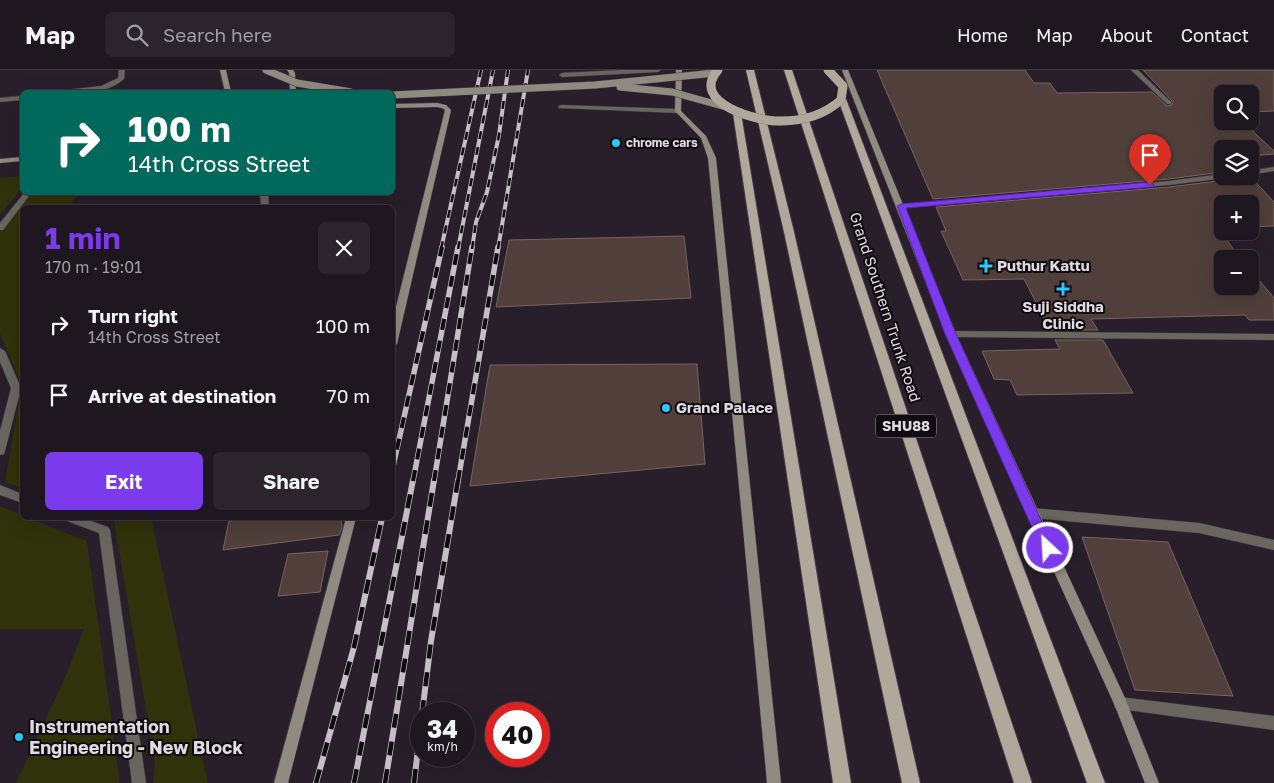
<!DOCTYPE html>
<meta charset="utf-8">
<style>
body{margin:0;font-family:"Golos Text",sans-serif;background:#2b242d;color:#f1f3f6;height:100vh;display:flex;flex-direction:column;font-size:19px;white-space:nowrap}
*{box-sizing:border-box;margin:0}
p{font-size:16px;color:#a19fa5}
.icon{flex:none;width:28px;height:28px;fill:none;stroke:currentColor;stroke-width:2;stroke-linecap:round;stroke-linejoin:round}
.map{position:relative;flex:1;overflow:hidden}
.drawer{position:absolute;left:20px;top:135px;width:375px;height:315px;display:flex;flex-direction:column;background:#1e1720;border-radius:8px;box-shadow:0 5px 20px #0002,0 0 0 1px #3c363e}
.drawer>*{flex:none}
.top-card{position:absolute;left:20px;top:20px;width:375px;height:105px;border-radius:8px;box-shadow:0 5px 20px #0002,0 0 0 1px #3c363e;background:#00695c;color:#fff;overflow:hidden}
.tools{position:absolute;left:1214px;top:15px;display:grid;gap:10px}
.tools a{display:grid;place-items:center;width:45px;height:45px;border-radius:8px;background:#1e1720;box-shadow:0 5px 20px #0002,0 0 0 1px #3c363e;font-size:25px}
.speed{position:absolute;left:410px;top:632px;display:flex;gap:10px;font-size:25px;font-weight:700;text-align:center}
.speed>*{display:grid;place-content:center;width:65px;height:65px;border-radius:50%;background:#1e1720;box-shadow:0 5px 20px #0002,0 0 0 1px #3c363e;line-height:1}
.speed small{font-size:12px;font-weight:400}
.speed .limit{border:8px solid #d22;background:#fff;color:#111}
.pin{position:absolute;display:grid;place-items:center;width:42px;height:42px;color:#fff;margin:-51px -21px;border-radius:50% 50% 50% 0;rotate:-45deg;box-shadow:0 0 5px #0007}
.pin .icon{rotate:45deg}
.me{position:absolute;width:55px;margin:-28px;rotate:335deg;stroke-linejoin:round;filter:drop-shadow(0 0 4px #0008)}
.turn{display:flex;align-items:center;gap:18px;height:105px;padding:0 25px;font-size:22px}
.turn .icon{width:65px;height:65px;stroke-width:2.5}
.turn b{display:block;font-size:35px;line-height:42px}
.round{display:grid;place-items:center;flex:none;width:52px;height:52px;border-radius:8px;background:#2b242d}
.head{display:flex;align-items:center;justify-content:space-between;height:85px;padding:0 25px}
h1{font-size:30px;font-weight:700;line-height:38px;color:#7c3aed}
.cta{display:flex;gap:10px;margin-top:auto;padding:10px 25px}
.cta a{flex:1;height:58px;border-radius:8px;background:#7c3aed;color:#fff;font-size:20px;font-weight:700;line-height:58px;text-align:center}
.cta a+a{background:#2b242d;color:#f1f3f6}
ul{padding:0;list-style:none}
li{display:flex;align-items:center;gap:15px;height:70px;padding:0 25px}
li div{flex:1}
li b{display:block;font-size:19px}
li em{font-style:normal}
header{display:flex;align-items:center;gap:30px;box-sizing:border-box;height:70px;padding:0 25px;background:#1e1720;border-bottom:1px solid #3c363e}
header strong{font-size:24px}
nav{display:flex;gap:28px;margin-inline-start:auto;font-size:18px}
.search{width:350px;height:45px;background:#2b242d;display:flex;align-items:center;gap:12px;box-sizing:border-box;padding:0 18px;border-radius:8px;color:#a19fa5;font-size:19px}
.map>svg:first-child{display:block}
.green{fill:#2f320a}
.building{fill:#503f3a;stroke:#776560}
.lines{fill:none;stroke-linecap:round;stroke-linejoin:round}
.lane-casing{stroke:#423944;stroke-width:1}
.street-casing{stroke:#423944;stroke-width:1}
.secondary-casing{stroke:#423944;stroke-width:1}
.primary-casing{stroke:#423944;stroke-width:2}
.lane{fill:#69665f;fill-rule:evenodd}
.street{fill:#69665f;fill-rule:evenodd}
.secondary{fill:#908b81;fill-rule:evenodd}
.primary{fill:#afa89b;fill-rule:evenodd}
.rail-far2-casing{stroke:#c6bfc7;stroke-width:4}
.rail-far1-casing{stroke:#c6bfc7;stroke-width:5.5}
.rail-casing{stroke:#c6bfc7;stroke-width:6}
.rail-far2{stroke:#0f0b10;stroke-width:2.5;stroke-dasharray:8;stroke-linecap:butt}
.rail-far1{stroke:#0f0b10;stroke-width:4;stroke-dasharray:11;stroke-linecap:butt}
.rail{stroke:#0f0b10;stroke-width:4.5;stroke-dasharray:14;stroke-linecap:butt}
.secondary-bridge-casing{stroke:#423944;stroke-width:8;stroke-linecap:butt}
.primary-bridge-casing{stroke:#423944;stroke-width:9;stroke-linecap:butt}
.secondary-bridge{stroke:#908b81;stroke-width:7}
.primary-bridge{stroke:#afa89b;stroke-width:9}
.route{fill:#7c3aed;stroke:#51269a}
.poi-dot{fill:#29c8ff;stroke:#0f0b10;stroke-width:2}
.labels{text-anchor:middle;stroke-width:4;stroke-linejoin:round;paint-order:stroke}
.far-poi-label{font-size:12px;font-weight:bold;fill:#e0dae1;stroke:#0f0b10;text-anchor:start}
.shield{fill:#0f0b10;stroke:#a19ca2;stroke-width:1}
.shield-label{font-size:14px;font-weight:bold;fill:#e0dae1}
.poi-label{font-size:15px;font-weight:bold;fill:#e0dae1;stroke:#0f0b10;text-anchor:start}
.street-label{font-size:15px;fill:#e0dae1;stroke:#0f0b10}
.near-poi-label{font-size:18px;font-weight:bold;fill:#e0dae1;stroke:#0f0b10;text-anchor:start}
</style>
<header>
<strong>Map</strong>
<div class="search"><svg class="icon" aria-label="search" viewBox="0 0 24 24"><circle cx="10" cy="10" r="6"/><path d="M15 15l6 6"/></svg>Search here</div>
<nav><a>Home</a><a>Map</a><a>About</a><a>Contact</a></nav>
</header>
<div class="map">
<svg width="1274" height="713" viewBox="0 0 1274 713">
<rect width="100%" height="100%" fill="#281f2b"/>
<g class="green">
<path d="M22,106V118L0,145V108Z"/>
<path d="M31,123H79L69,137L22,138V211L19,216L22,238V418L5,412L22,315L0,264V159Z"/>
<path d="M0,436L22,445V448H28L87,471L120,713H16L67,603L84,559H0Z"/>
<path d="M104,448H151L208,713H153L155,693L114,451Z"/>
</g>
<g class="building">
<path d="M877,0H1025L1034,13H1050L1057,23L1152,22L1167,36L1172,35V31L1143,0H1274V41L1250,42V24H1222V51H1242L1274,81V84L1250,86V79H1222V102L1169,109L933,129Z"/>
<path d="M1228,106L1251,107L1274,132V156L1250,157V134H1222V157H1217L1241,189H1222V216H1250V199L1274,228V250H1249L1245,245L1091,249L1098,260H1050L1024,209L963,210L941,161H946L936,137L1169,117L1226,110Z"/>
<path d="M684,166L691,228L496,237L509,170Z"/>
<path d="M1055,270H1103L1133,323L1017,325L1010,310L994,309L982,281L1060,279Z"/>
<path d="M697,294L705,394L470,416L490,295Z"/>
<path d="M257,448H341L342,457L339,465L223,480L229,451Z"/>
<path d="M1082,467L1168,472L1233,626L1135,620Z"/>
<path d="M328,481L320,522L278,526L288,484Z"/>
</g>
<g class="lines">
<defs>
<g id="lane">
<path d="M25,122H32L3,160H0V153Z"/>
<path d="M0,278L5,281L21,318L5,381L4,384L0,385V361L11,318L0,292Z"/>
<path d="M0,415L22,424V433L0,425Z"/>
<path d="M66,448H83L108,457L110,460L146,713H132L99,463L67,451Z"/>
</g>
<g id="street">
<path d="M119,0H125L124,9C109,23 81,25 62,22L65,20L101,16L118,8Z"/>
<path d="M622,0H661L658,2L562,7L559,5L562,3Z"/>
<path d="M1131,0H1138L1171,32V34H1167Z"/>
<path d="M22,26V30L0,32V28Z"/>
<path d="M561,35L678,39L681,41L678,43L559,38L558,37Z"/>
<path d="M1274,97V101L1250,105V101Z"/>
<path d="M1222,104V106H1226V108L1169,115L901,138L897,136L901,134L1169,111Z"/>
<path d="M260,122H268L269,138H261Z"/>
<path d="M951,261L1274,264V270L951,267L946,264Z"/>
<path d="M1032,438L1199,453L1274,470V480L1199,463L1032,448L1028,446L1027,443L1028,440Z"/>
<path d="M1120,627L1274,646V660L1120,639L1115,638L1114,633L1115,628Z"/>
</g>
<g id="secondary">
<path d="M220,0H226L231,22H225Z"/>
<path d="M287,0H293L295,3L296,22H290L289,3Z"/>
<path d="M676,0H682L681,41L706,66L716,88L781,713H767L708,88L701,68L675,41Z"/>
<path d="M842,0H848L956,264L1125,628L1159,713H1145L1115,636L946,264Z"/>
<path d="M437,33L446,35L451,40L397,274L392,277V253L445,40L442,38L437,37L392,38V34Z"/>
<path d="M22,87V91L0,93V89Z"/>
<path d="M346,448H356L288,713H274Z"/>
</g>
<g id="primary">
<path d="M746,0H754L794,162L920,713H902L784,162Z"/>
<path d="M784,0H792L1032,713H1014Z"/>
<path d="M839,27L846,29L1105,713H1087L838,29Z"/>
<path d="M737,40L741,43L851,713H833L733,43Z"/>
</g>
</defs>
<use href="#lane" class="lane-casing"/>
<use href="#street" class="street-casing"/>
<use href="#secondary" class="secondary-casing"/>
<use href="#primary" class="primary-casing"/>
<use href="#lane" class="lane"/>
<use href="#street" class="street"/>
<use href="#secondary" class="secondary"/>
<use href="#primary" class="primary"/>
<defs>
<g id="rail-far2">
<path d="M441,179L481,0"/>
<path d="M458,179L493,0"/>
<path d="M472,179L476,152L487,122L499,65L508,0"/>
<path d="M498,179L528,0"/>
</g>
<g id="rail-far1">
<path d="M392,401L442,177"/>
<path d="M413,411L458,177"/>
<path d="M434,411L472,177"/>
<path d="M458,411L498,177"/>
</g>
<g id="rail">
<path d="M422,644L431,571L458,410"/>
<path d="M316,713L354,577L382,448"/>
<path d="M354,713L413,410"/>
<path d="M385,713L434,410"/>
<path d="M414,713L421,654"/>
</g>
</defs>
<use href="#rail-far2" class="rail-far2-casing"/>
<use href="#rail-far1" class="rail-far1-casing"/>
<use href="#rail" class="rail-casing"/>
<use href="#rail-far2" class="rail-far2"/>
<use href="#rail-far1" class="rail-far1"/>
<use href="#rail" class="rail"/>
<defs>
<g id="secondary-bridge">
<path d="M266,0L297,13L351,22"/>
<path d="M620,17L672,22L726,37"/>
<path d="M392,25L595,15L715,3"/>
</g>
<path id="primary-bridge" d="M718,0C689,33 758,52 781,51C804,51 824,45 841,30L843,16L828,0"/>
</defs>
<use href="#secondary-bridge" class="secondary-bridge-casing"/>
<use href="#primary-bridge" class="primary-bridge-casing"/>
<use href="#secondary-bridge" class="secondary-bridge"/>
<use href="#primary-bridge" class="primary-bridge"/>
</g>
<path class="route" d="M1150,112L1154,115L1153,117L906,138L956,264L1054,478L1053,482L1048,484L1043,482L945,264L897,136L901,134Z"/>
<g class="poi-dot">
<circle cx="616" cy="73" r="5"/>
<path d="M983.5 188.5h5v5h5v5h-5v5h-5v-5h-5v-5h5z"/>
<path d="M1060.5 211.5h5v5h5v5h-5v5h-5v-5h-5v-5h5z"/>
<circle cx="666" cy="338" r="5"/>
<circle cx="19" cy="667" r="5"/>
</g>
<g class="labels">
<g class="far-poi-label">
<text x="626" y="77">chrome cars</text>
</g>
<rect class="shield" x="876" y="344.5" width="60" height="23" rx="4"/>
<g class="shield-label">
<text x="906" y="361">SHU88</text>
</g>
<g class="poi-label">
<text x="997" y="201">Puthur Kattu</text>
<text x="1063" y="242" text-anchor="middle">Suji Siddha<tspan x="1063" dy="17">Clinic</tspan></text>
<text x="676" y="343">Grand Palace</text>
</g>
<g class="street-label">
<text transform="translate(885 237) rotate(72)" y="5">Grand Southern Trunk Road</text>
</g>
<g class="near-poi-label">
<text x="29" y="663">Instrumentation<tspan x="29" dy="21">Engineering - New Block</tspan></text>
</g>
</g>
</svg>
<div class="tools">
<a><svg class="icon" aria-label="search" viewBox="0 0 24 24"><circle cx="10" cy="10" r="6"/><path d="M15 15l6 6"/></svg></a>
<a><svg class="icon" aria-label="layers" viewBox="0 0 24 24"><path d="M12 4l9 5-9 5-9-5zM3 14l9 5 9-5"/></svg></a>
<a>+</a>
<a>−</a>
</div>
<div class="speed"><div>34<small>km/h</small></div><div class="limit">40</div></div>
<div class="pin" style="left:1150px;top:115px;background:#d93025"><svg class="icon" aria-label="arrive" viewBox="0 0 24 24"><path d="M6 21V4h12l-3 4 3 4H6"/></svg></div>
<svg class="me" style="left:1048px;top:478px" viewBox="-20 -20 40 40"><circle r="17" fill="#7c3aed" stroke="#fff" stroke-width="3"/><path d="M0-11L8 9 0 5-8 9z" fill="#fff"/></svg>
<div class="top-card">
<div class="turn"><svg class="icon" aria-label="right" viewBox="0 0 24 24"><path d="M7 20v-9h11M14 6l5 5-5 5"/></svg><div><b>100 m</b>14th Cross Street</div></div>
</div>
<section class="drawer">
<div class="head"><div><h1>1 min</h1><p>170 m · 19:01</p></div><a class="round"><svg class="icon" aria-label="close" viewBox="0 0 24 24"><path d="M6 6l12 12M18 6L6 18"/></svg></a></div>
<ul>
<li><svg class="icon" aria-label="right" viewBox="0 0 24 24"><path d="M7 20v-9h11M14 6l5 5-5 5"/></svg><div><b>Turn right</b><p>14th Cross Street</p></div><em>100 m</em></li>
<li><svg class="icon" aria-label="arrive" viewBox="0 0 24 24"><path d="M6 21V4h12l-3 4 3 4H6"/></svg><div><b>Arrive at destination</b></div><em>70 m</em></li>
</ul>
<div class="cta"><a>Exit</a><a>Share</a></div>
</section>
</div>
